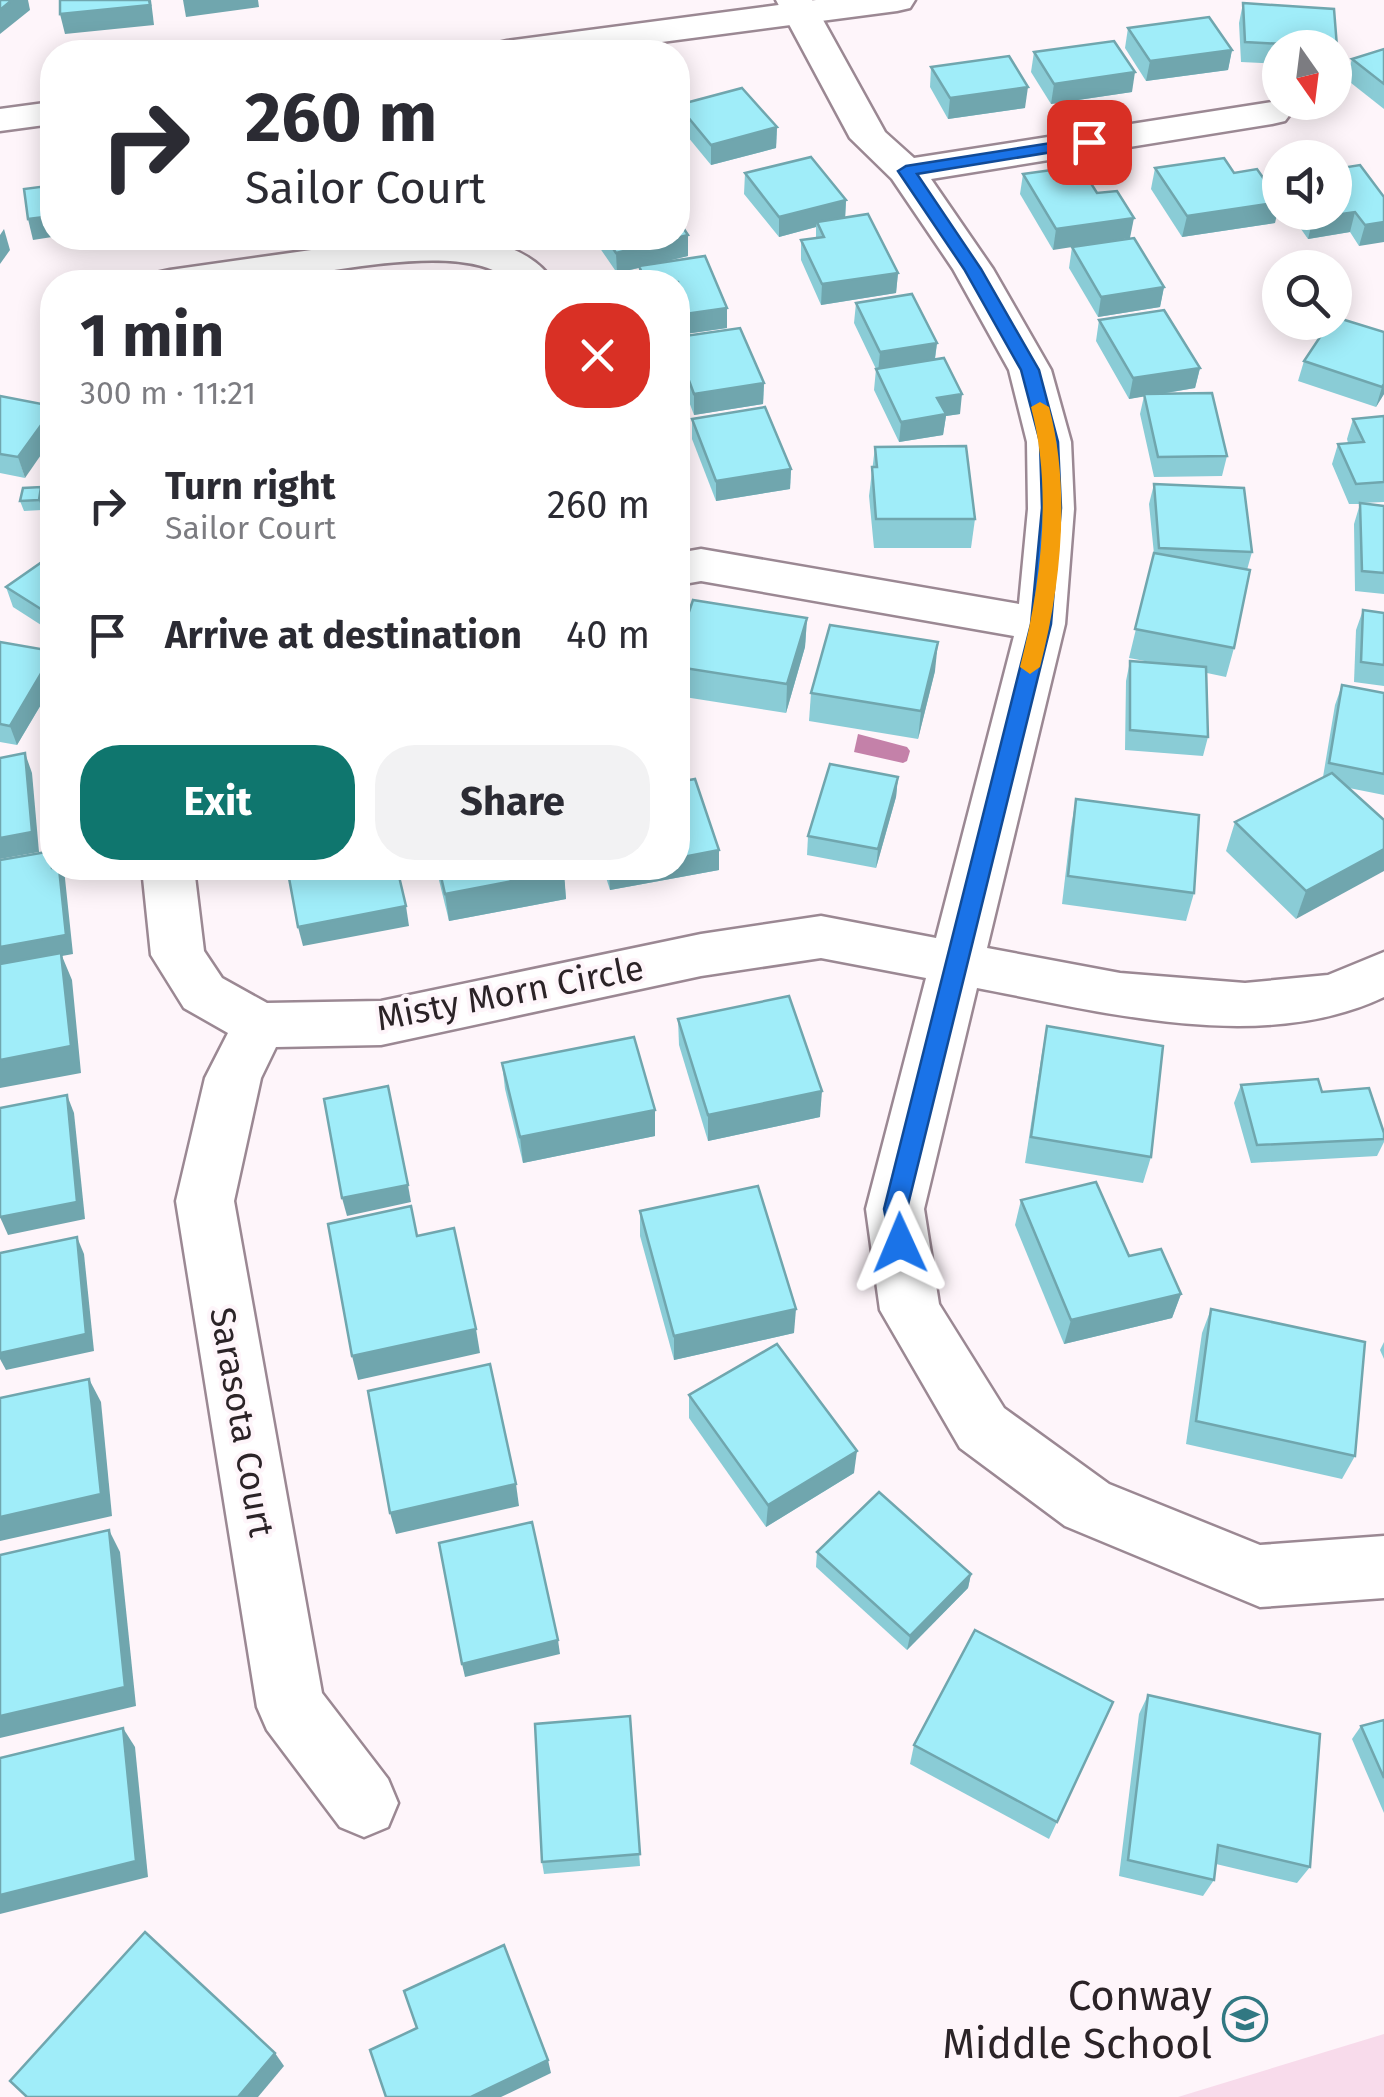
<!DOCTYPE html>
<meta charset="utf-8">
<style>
body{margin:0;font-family:"Fira Sans",sans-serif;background:#f2f2f3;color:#2b2b33;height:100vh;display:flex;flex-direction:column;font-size:38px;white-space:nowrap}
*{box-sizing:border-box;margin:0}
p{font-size:32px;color:#7c7c81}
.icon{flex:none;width:55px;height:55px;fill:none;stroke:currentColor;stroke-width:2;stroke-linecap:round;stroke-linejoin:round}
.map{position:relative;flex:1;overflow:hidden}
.side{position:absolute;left:40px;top:270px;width:650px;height:610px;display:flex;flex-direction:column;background:#fff;border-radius:40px;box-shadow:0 5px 25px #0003}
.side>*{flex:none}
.top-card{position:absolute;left:40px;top:40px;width:650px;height:210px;border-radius:40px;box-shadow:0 5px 25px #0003;background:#fff;color:#2b2b33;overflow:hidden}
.needle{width:65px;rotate:166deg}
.controls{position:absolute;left:1262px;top:30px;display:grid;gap:20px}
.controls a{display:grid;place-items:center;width:90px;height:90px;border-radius:50%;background:#fff;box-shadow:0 5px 25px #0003;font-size:50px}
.pin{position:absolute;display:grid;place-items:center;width:85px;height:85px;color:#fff;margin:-42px;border-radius:20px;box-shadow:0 5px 15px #0006}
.me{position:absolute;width:110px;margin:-55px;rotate:359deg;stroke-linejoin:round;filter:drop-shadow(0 0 8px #0008)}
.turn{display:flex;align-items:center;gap:35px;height:210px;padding:0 40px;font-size:45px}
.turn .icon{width:130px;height:130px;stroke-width:2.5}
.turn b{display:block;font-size:70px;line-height:85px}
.round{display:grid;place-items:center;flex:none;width:105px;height:105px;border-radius:40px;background:#f2f2f3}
.summary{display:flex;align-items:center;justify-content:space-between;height:170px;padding:0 40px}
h1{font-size:60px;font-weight:700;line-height:75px}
.primary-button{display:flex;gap:20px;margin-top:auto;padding:20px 40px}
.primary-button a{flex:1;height:115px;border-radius:40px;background:#0f766e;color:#fff;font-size:40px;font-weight:700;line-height:115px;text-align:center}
.primary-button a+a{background:#f2f2f3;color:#2b2b33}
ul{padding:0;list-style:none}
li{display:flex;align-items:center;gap:30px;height:130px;padding:0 40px}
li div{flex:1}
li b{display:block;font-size:38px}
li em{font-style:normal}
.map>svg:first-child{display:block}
.green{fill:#f8dbeb}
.water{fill:#c481a9}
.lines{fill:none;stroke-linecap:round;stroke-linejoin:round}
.street-casing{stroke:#9b8893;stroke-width:5}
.secondary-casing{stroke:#9b8893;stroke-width:5}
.street{fill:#fff;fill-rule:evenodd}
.secondary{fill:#fff;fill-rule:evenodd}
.wall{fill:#8accd6}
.shaded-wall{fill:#70a6ae}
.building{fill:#a0edf9;stroke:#70a6ae;stroke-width:2.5}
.route{fill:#1a73e8;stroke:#114b97;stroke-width:2.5}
.slow{fill:#f59e0b}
.labels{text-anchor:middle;stroke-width:8;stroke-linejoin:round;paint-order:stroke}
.street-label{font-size:35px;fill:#2b2327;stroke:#fef5fa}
.near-poi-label{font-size:42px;fill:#2b2327;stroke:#fef5fa;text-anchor:end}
</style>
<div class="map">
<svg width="1384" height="2097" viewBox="0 0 1384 2097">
<rect width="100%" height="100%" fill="#fef5fa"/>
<path class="green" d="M1384,2034V2097H1178Z"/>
<path class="water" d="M858,734L907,747L910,751L907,761L903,763L854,752Z"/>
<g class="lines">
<defs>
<g id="street">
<path d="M776,0H812L885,132L914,158L1272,102L1285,105L1291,113L1285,121L1272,124L931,179L993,269L1051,370L1071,442L1074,509L1065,624L987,948L1120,973L1245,983L1328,975L1384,952V997C1262,1055 1104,1012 977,988L924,1209L939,1304L1004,1408L1109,1484L1260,1545L1384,1536V1598L1260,1607L1065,1526L960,1448L880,1310L866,1209L926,978L821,958L701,976L381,1045L276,1047L261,1078L234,1201L322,1693L388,1779L398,1803L388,1827L364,1837L340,1827L267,1730L257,1707L176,1201L205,1078L228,1033L184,1008L151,955L142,868H194L204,951L222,978L267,1003L381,1001L701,934L821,916L936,938L1014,636L701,581L678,585V553L701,549L1019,604L1028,509L1027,442L1009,370L953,269L892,179L850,138Z"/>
<path d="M396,238C449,237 520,232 554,282H511C467,237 316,276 257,282C223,286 184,284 150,282L156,273L170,270Z"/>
</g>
<g id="secondary">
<path d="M816,0H915L910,8L897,11L586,52H489L494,44L507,41Z"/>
<path d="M52,102V124L0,131V109Z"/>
</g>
</defs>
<use href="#street" class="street-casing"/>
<use href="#secondary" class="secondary-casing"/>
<use href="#street" class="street"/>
<use href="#secondary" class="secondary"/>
</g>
<g class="wall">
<path d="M1243,3L1337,47L1335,56V48H1280V64L1241,62L1239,23Z"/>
<path d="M1128,28L1232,50L1228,70L1146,81L1125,48Z"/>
<path d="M1384,49V109L1346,79L1352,59Z"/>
<path d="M1034,52L1132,92L1051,104L1031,72Z"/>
<path d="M931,67L1025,108L948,119L930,87Z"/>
<path d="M678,105L777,127L776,148L711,165L678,125Z"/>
<path d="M1155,168L1275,223L1182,237L1151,189Z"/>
<path d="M745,173L846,200L845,218L898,273L896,293L821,305L801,260V240L816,238V227L779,237L744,194Z"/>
<path d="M1023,174L1097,193L1053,250L1020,194Z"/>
<path d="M1384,197L1359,246L1350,232L1308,239L1289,212H1335Z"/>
<path d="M688,235V256L659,263L727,308V328L678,335V282H640L639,268L617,273L593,238H678Z"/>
<path d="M1072,247L1164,287L1160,307L1098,317L1069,268Z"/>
<path d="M856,303L937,343L935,360L960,414L946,416L943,435L899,442L874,390L876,369L854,323Z"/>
<path d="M1099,320L1200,368L1195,388L1161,394L1227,456L1222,476L1154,477L1140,414L1144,396L1129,399L1096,341Z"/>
<path d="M1384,332V394L1376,407L1298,381L1304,361Z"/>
<path d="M678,337L764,383L763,404L694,415L678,372Z"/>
<path d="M0,396L25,478L0,473Z"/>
<path d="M1384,416V502L1361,503L1384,506V594L1355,591L1354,524L1360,504H1349L1332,464L1338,444L1348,443L1347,439L1353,419Z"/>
<path d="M692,419L791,469L790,489L716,501L692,439Z"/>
<path d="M875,447L975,519L971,548H874L869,496Z"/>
<path d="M1154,484L1252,552L1247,570L1234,648L1226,677L1207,673L1208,737L1203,756L1125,750L1126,681L1130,661L1150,662L1129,658L1154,554L1149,504Z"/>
<path d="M41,487L44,497L42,510L24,511L20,501Z"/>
<path d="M52,555V632L13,607L6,587Z"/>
<path d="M1363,610L1384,613V686L1354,682L1356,630Z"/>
<path d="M807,618L805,647L786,713L678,696V644Z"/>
<path d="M0,642L52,651V686L17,745L0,742Z"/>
<path d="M935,671L918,739L809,721L811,693Z"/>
<path d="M1342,685L1384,693V795L1349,788L1296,919L1226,851L1235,822L1323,777L1335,705Z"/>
<path d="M898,777L896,797L876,868L807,855L808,836Z"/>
<path d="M1076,799L1194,893L1186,921L1062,904L1071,827Z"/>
<path d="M436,868H563L566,899L449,921Z"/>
<path d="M603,868H678L719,870L610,890Z"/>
<path d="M678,1019L820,1117L708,1141L679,1045Z"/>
<path d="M1047,1026L1151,1157L1143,1183L1025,1163L1042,1053Z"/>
<path d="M502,1063L655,1110V1136L523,1163L505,1089Z"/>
<path d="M1241,1085L1322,1092L1384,1133V1142L1377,1156L1251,1163L1234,1103Z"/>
<path d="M1021,1200L1129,1256L1181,1294L1172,1318L1064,1344L1015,1225Z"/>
<path d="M640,1211L794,1333L674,1360L640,1236Z"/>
<path d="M1211,1309L1355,1456L1342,1479L1186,1444L1202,1333Z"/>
<path d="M1384,1342V1359L1380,1350Z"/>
<path d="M689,1395L854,1473L766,1527L689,1418Z"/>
<path d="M817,1552L971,1574L968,1588L907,1650L816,1567Z"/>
<path d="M1148,1695L1310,1867L1297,1883L1216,1864L1214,1880L1203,1896L1119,1876L1139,1714Z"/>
<path d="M1113,1702L1049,1839L910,1764L914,1745Z"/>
<path d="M630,1716L640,1866L544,1874L542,1862Z"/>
<path d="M1384,1720V1813L1352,1739L1361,1726Z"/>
</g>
<g class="shaded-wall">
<path d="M12,0H28L30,10L0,34V10Z"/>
<path d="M151,0L154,25L65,34L60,14Z"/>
<path d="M183,0H258L259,7L186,17Z"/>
<path d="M1232,50L1228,70L1146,81L1150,61Z"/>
<path d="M1135,72L1132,92L1051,104L1054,84Z"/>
<path d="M1028,87L1025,108L948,119L950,98Z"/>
<path d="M777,127L776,148L711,165V145Z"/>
<path d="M846,200L845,220L817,222L816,227L779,237V217Z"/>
<path d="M1280,202L1275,223L1182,237L1187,216Z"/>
<path d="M1355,212L1350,232L1308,239L1313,218Z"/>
<path d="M52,216V237L33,240L28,219Z"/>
<path d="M1134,218L1130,238L1053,250L1056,229Z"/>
<path d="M1384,222V242L1359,246L1365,225Z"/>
<path d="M4,229L10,250L0,264V235Z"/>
<path d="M688,235V256L617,273L616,253Z"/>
<path d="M898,273L896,293L821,305L822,284Z"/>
<path d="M1164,287L1160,307L1098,317L1101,297Z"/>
<path d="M727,308V328L678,335V315Z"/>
<path d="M937,343L934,364L878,373L880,352Z"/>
<path d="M1200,368L1195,388L1129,399L1133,378Z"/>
<path d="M764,383L763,404L694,415V394Z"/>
<path d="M1384,384V394L1376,407L1382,387Z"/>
<path d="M962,394L960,414L946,416L943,435L899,442L901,422L937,398Z"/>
<path d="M52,410V439L25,478L18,457Z"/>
<path d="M791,469L790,489L716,501V481Z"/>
<path d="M41,487L44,497L42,510L39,500Z"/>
<path d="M807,618L805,647L786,713L787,684Z"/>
<path d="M938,642L935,671L918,739L921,711Z"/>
<path d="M52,655V686L17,745L10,726Z"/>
<path d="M25,753L32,773L39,852L0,859V838Z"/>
<path d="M898,777L896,797L876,868L878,849Z"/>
<path d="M1384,849V871L1296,919L1306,891Z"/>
<path d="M719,850V870L610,890L609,871L628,868H678V858Z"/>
<path d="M59,868H63L64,869L73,954L62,956L72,980L81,1073L0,1088V947Z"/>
<path d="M564,871L566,899L449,921L445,894Z"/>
<path d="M406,906L409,926L303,946L298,927Z"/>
<path d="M822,1091L820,1117L708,1141V1115Z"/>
<path d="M67,1095L74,1113L85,1219L8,1235L0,1217Z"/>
<path d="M655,1110V1136L523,1163L520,1137Z"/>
<path d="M408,1185L411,1202L347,1216L342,1198Z"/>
<path d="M77,1237L84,1254L94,1351L6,1370L0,1359V1353Z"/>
<path d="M1181,1294L1172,1318L1064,1344L1071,1320Z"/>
<path d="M796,1309L794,1333L674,1360V1336Z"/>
<path d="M476,1329L480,1353L358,1380L352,1356Z"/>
<path d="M89,1379L101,1402L112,1516L0,1541V1517Z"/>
<path d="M857,1451L854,1473L766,1527L768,1505Z"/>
<path d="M516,1484L519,1506L396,1534L390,1513Z"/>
<path d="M109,1530L120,1552L136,1706L0,1738V1716Z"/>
<path d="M971,1574L968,1588L907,1650L910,1636Z"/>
<path d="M558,1640L560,1654L465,1677L462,1664Z"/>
<path d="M123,1728L135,1747L148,1877L0,1914V1895Z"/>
<path d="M275,2053L284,2066L258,2097H238Z"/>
<path d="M548,2060L551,2073L501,2097H471Z"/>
</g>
<g class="building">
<path d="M0,0H12L0,10Z"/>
<path d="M60,0H149L150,5L60,14Z"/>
<path d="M1243,3L1334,9L1337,47L1245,42Z"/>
<path d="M1209,17L1232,50L1150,61L1128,28Z"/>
<path d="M1114,41L1135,72L1054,84L1034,52Z"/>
<path d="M1384,49V84L1352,59Z"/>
<path d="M1009,56L1028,87L950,98L931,67Z"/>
<path d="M742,88L777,127L711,145L678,105Z"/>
<path d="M811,157L846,200L779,217L745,173Z"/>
<path d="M1224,158L1234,173L1257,169L1280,202L1187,216L1155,168Z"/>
<path d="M1360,165L1384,197V222L1365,225L1355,212L1313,218L1309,212H1335V169Z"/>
<path d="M1080,166L1097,193L1117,191L1134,218L1056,229L1023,174Z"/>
<path d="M47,173H52V216L28,219L24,189L48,186Z"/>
<path d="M868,214L898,273L822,284L801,240L824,237L817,222Z"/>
<path d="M678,220L688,235L616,253L606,238H678Z"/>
<path d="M1134,238L1164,287L1101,297L1072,247Z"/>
<path d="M705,256L727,308L678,315V282H646L639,266Z"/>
<path d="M912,294L937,343L880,352L856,303Z"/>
<path d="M1164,310L1200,368L1133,378L1099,320Z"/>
<path d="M1335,317L1384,332V384L1382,387L1304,361L1330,322H1335Z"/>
<path d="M740,328L764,383L694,394L678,351V337Z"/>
<path d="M944,358L962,394L937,398L946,414L901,422L876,369Z"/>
<path d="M1212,393L1227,456L1158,457L1144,394Z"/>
<path d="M0,396L52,406V410L18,457L0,454Z"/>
<path d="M765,407L791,469L716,481L692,419Z"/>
<path d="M1384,416V482L1356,484L1338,444L1364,442L1353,419Z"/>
<path d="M966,446L975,519H876L872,467H877L875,447Z"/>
<path d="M1154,484L1244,488L1252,552L1159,548Z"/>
<path d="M41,487L39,500L20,501L23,488Z"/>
<path d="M1360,503L1384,506V573L1362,571Z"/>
<path d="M1154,553L1250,570L1234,648L1135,629Z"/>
<path d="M52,555V616L6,587Z"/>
<path d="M693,600L807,618L787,684L678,667V644Z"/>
<path d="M1363,610L1384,613V665L1361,662Z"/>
<path d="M830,625L938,642L921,711L811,693Z"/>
<path d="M0,642L52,651V655L10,726L0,724Z"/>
<path d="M1130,661L1206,667L1208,737L1130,730Z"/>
<path d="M1342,685L1384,693V774L1329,763Z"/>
<path d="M25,753L32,832L0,838V758Z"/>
<path d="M830,764L898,777L878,849L808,836Z"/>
<path d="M1332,773L1384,820V849L1306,891L1235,822Z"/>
<path d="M695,779L719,850L678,858V782Z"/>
<path d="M1076,799L1199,815L1194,893L1068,876Z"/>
<path d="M52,851V868H59L66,935L0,947V860Z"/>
<path d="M347,868H397L406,906L298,927L289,878Z"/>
<path d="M439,868H563L564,871L445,894Z"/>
<path d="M608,868H628L609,871Z"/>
<path d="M61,953L71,1046L0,1060V964Z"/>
<path d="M789,996L822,1091L708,1115L678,1019Z"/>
<path d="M1047,1026L1163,1046L1151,1157L1031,1137Z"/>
<path d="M634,1037L655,1110L520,1137L502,1063Z"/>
<path d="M1318,1079L1322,1092L1369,1088L1384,1133V1139L1257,1145L1241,1085Z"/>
<path d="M388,1086L408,1185L342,1198L324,1099Z"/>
<path d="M67,1095L77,1202L0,1217V1108Z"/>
<path d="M1096,1182L1129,1256L1161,1249L1181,1294L1071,1320L1021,1200Z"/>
<path d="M758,1186L796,1309L674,1336L640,1211Z"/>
<path d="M411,1206L417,1236L454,1228L476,1329L352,1356L328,1224Z"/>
<path d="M77,1237L86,1334L0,1353V1253Z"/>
<path d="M1211,1309L1365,1342L1355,1456L1196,1421Z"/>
<path d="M777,1344L857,1451L768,1505L689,1395Z"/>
<path d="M490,1364L516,1484L390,1513L368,1391Z"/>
<path d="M89,1379L101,1494L0,1517V1398Z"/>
<path d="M879,1492L971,1574L910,1636L817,1552Z"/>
<path d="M532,1522L558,1640L462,1664L439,1543Z"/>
<path d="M109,1530L125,1687L0,1716V1555Z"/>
<path d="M975,1630L1113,1702L1057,1822L914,1745Z"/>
<path d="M1148,1695L1320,1734L1310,1867L1218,1845L1214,1880L1128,1860Z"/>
<path d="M630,1716L640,1854L542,1862L535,1724Z"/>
<path d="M1384,1720V1778L1361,1726Z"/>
<path d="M123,1728L136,1861L0,1895V1758Z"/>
<path d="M145,1932L275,2053L238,2097H27L10,2081Z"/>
<path d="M504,1945L548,2060L471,2097H386L370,2050L417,2028L404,1991Z"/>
</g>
<path class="route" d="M1089,137L1097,142L1095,145L917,174L981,269L1039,370L1058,442L1061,508L1051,624L907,1209L912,1243L909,1250L900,1253L892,1250L884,1209L1031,624L1042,508L1040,442L1021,370L964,269L898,171L906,166Z"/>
<path class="slow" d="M1040,402L1049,407C1071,489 1061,586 1040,667L1030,674L1020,667C1041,586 1053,489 1031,407Z"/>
<defs>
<symbol id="school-ring" viewBox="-11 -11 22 22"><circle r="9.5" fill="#fef5fa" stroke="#317882" stroke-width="1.5"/><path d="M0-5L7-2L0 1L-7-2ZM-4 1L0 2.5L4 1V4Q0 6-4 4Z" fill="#317882"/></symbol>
</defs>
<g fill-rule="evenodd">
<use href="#school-ring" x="1220" y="1994" width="50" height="50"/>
</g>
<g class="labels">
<g class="street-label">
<text transform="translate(510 993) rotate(-11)" y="12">Misty Morn Circle</text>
<text transform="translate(242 1422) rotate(80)" y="12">Sarasota Court</text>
</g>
<g class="near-poi-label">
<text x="1212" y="2010">Conway<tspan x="1212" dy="48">Middle School</tspan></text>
</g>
</g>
</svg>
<div class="controls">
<a><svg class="needle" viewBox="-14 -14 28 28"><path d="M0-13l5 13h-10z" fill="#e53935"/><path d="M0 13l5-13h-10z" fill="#7c7c81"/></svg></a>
<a><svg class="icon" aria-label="sound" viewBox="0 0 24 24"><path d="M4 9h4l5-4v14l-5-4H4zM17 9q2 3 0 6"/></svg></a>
<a><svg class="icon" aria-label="search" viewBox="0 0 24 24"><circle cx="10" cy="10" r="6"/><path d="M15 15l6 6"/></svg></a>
</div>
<div class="pin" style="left:1089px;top:142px;background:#d93025"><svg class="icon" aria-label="arrive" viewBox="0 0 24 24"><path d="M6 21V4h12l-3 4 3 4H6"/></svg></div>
<svg class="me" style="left:900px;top:1243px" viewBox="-20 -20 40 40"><path d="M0-17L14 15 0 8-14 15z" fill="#1a73e8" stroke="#fff" stroke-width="4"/></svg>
<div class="top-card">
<div class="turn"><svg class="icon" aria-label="right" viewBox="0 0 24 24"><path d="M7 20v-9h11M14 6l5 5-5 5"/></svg><div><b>260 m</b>Sailor Court</div></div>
</div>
<section class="side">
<div class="summary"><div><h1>1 min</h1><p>300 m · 11:21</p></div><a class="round" style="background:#d93025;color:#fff"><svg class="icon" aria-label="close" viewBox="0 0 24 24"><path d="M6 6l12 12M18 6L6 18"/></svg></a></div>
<ul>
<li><svg class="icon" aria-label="right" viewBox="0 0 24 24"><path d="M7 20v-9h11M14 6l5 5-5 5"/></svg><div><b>Turn right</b><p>Sailor Court</p></div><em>260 m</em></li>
<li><svg class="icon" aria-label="arrive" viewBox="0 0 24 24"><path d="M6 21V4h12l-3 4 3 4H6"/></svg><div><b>Arrive at destination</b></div><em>40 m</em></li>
</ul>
<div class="primary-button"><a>Exit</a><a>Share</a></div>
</section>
</div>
